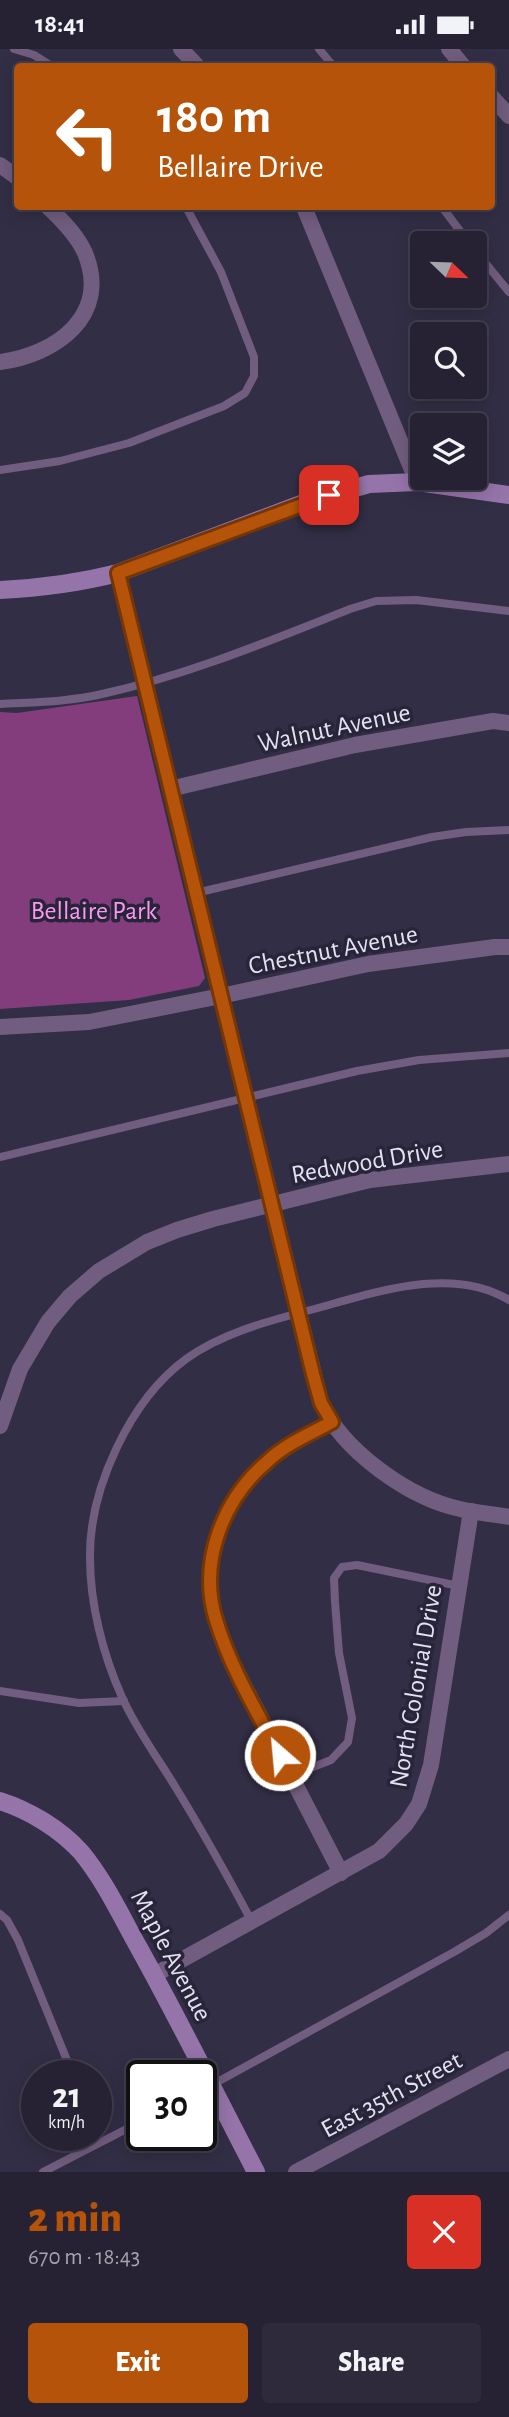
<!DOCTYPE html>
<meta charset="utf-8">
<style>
body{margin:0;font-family:"Alegreya Sans",sans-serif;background:#2e2a3c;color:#f1f3f6;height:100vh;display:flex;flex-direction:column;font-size:26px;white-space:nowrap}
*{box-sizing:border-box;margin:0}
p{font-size:23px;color:#a4a4ac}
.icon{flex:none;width:38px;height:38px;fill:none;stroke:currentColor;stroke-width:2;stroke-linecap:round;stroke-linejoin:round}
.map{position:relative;height:2123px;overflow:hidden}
.panel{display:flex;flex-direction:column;background:#262234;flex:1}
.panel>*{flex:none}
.hud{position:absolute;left:14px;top:14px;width:481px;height:147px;border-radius:7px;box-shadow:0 4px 18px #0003,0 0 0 2px #423f4f;background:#b45309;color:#fff;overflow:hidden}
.needle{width:46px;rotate:113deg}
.tools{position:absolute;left:410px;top:182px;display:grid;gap:14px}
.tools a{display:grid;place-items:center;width:77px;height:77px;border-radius:7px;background:#262234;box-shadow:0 4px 18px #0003,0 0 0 2px #423f4f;font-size:35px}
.speed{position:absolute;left:21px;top:2011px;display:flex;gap:14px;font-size:35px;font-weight:700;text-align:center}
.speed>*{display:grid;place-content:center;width:91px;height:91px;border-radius:50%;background:#262234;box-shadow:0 4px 18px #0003,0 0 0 2px #423f4f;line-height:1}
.speed small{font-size:18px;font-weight:400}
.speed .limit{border:4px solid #111;border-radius:10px;background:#fff;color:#111}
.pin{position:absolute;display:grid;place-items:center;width:60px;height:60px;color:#fff;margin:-30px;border-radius:14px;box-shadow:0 4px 10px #0006}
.me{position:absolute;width:77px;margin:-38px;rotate:333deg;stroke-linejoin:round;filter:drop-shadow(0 0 5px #0008)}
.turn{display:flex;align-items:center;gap:24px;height:147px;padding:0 28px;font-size:32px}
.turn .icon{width:91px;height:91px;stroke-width:2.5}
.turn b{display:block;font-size:49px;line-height:60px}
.round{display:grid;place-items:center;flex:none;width:74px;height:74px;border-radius:7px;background:#2e2a3c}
.headline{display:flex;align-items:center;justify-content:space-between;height:119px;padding:0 28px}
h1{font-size:42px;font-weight:800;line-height:52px;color:#b45309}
.cta{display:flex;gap:14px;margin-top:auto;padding:14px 28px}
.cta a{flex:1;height:80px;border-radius:7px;background:#b45309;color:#fff;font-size:28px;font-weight:800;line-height:80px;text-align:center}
.cta a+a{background:#2e2a3c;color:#f1f3f6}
.status{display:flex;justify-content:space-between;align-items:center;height:49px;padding:0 35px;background:#262234;direction:ltr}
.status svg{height:19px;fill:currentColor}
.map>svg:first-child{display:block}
.green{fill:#833d7c}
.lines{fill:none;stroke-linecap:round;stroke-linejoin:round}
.lane{stroke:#715d7f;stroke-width:8}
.street{stroke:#715d7f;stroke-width:16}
.secondary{stroke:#9574aa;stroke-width:18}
.route-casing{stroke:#753606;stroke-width:18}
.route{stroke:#b45309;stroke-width:12}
.labels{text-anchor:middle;stroke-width:7;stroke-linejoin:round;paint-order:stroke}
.street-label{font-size:26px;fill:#e4e2f1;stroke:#28243a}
.park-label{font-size:26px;fill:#f998ef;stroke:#28243a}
</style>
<div class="status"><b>18:41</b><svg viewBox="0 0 49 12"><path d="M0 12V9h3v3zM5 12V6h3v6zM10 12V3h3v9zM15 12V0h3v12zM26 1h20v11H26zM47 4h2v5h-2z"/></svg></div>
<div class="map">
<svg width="509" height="2123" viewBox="0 0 509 2123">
<rect width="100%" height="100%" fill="#322e45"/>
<path class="green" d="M137,647L205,929L199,937L129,951L0,960V663L17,664Z"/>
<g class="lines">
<g class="lane">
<path d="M14,0L34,6L53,18"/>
<path d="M319,0L334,18"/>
<path d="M442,158L469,194"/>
<path d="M474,200L509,243"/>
<path d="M0,421L60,412L129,394L224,357L245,344L254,327V308L221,223L186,158"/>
<path d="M0,655C34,653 68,653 102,645C188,626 269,592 350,560L376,552L416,551L509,562"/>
<path d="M196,844L432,788L466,783L509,781"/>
<path d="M0,1108L357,1022L419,1011L509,1004"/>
<path d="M0,1642L79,1654L124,1652"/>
<path d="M290,1727L331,1711L348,1693L352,1669L339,1604L335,1553L334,1529L342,1518L357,1516L459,1537"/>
<path d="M0,1865L7,1871L18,1891L73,2026"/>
<path d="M252,1873C228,1828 203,1783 176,1739C158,1709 136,1680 122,1648C103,1606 90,1555 90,1509C89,1440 130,1351 186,1310C219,1286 264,1273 303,1263C366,1247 448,1214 509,1251"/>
<path d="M201,2042L454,1903L486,1884L509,1866"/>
<path d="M43,2123L142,2072"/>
</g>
<g class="street">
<path d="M181,0L198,18"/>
<path d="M449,0L464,18"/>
<path d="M492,48L509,67"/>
<path d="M0,116L18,129"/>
<path d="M304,158L417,433"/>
<path d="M0,313C55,306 111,267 85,204C77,186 62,171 48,158"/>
<path d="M118,524L321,1354C343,1402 409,1449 460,1460C476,1464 493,1465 509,1468"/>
<path d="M170,740L355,696L493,672L509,674"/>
<path d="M0,978L89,973L221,947L368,915L495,898H509"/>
<path d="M332,1373C310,1385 287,1396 268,1412C229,1445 204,1499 211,1549C216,1588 242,1632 260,1667C287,1720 314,1772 341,1824"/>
<path d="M0,1377L20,1320L48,1273L70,1247L99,1222L147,1193L177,1181L213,1170L370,1131L509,1115"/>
<path d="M154,1926L379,1802L406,1775L419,1755L431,1716L471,1462"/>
<path d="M296,2123L509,2010"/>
</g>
<g class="secondary">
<path d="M0,541C40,539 79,534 118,524L309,452L369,435L417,433L509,446"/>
<path d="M0,1752C29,1761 60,1780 81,1803C105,1832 121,1867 139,1899C180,1973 217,2048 256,2123"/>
</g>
</g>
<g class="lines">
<defs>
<path id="route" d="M280,1706C257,1663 230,1618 216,1571C198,1513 223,1450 268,1412C286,1395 310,1385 332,1373L321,1354L313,1325L118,524L329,446"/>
</defs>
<use href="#route" class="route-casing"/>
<use href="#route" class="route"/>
</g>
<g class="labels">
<g class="street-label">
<text transform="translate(334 678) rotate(-12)" y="9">Walnut Avenue</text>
<text transform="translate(333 900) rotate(-11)" y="9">Chestnut Avenue</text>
<text transform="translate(367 1112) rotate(-10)" y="9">Redwood Drive</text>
<text transform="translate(415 1637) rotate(-80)" y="9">North Colonial Drive</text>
<text transform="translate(172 1906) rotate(62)" y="9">Maple Avenue</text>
<text transform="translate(391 2045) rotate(-28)" y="9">East 35th Street</text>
</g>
<g class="park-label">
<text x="94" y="870">Bellaire Park</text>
</g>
</g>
</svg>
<div class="tools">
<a><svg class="needle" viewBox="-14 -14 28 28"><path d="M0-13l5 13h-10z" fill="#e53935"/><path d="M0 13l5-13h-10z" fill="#a4a4ac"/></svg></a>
<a><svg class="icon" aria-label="search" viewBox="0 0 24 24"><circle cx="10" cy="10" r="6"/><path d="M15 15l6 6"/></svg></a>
<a><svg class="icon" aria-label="layers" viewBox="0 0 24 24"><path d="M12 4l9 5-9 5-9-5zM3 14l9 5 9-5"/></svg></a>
</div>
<div class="speed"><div>21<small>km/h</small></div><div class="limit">30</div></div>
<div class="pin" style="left:329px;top:446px;background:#d93025"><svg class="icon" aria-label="arrive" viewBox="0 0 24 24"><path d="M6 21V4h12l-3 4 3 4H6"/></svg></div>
<svg class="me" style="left:280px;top:1706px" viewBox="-20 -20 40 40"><circle r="17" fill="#b45309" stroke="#fff" stroke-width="3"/><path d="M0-11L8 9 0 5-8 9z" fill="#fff"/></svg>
<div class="hud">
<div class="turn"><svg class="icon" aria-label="left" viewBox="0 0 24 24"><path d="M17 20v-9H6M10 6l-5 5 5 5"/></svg><div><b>180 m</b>Bellaire Drive</div></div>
</div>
</div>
<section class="panel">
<div class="headline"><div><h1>2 min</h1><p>670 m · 18:43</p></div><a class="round" style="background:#d93025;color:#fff"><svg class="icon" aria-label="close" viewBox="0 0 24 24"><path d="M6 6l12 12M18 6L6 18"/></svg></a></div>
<div class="cta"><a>Exit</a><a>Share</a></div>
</section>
